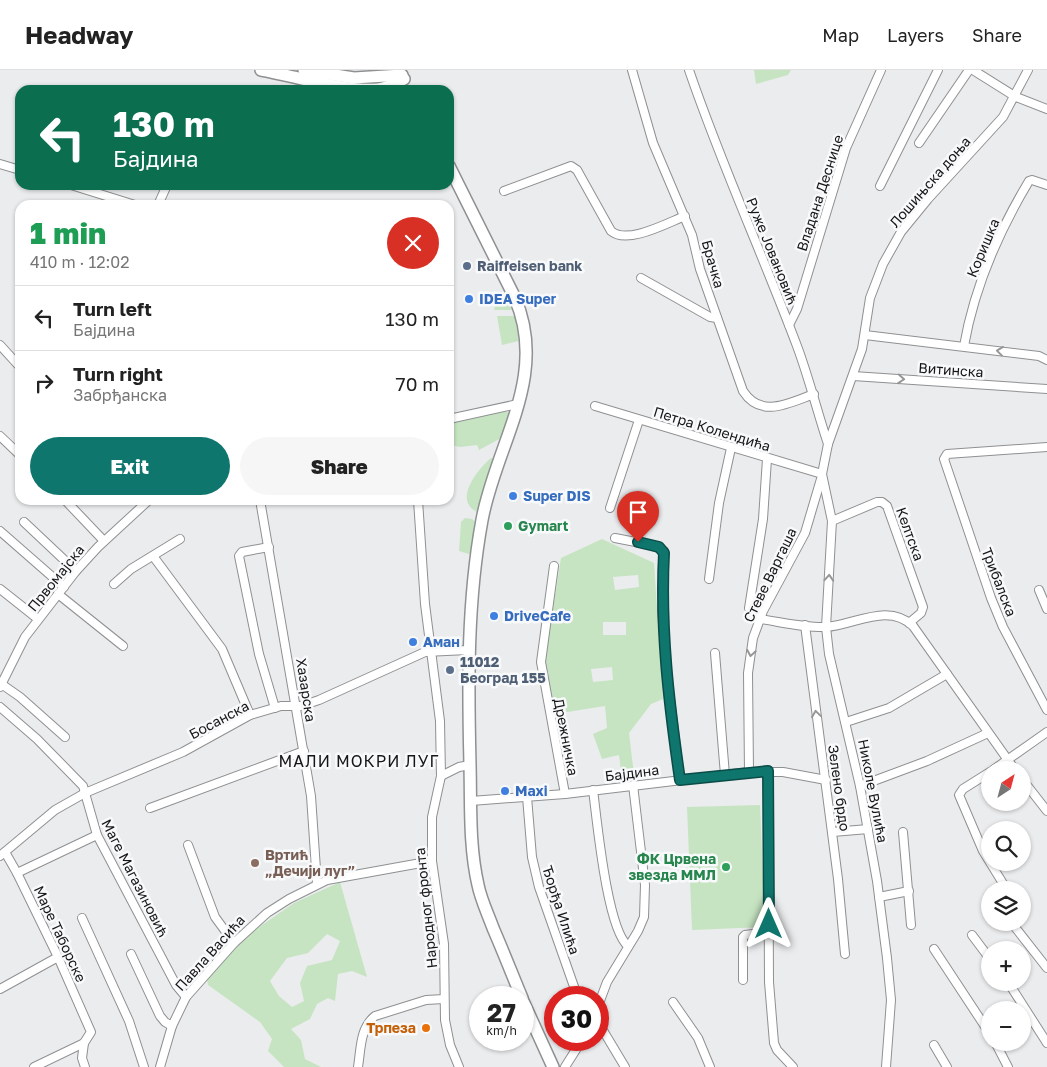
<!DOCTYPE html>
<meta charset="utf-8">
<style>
body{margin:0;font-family:"Golos Text",sans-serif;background:#f6f6f6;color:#222;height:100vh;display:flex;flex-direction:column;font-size:19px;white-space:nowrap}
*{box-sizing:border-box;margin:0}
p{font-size:16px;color:#767676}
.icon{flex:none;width:28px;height:28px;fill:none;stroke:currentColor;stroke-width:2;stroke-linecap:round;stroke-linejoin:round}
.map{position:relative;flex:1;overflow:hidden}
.sheet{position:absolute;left:15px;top:130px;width:439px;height:305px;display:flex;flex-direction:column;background:#fff;border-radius:15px;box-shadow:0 1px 4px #0004}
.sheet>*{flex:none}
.guide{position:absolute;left:15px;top:15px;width:439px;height:105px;border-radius:15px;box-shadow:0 1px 4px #0004;background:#0b6e4f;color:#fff;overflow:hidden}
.needle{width:32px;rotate:36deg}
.tools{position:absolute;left:981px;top:691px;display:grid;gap:10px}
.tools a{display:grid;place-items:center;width:50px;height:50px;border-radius:50%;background:#fff;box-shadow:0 1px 4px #0004;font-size:25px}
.speed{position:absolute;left:469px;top:916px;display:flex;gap:10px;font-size:25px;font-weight:700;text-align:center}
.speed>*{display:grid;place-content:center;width:65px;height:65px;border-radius:50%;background:#fff;box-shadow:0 1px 4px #0004;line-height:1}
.speed small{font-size:12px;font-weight:400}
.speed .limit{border:8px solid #d22;background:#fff;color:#111}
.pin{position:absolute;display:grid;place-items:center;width:42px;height:42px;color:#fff;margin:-51px -21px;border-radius:50% 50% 50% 0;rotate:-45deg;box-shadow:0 0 5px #0007}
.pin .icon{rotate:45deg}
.me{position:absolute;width:55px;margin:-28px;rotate:0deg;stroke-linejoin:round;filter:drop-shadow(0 0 4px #0008)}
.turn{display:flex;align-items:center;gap:18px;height:105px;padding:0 15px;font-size:22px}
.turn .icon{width:65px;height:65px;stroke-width:2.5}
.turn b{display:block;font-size:35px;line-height:42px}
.round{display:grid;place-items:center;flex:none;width:52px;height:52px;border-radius:26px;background:#f6f6f6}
.overview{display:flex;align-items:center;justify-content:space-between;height:85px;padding:0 15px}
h1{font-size:30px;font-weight:800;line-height:38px;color:#1e9e55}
.cta{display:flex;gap:10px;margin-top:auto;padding:10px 15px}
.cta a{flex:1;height:58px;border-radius:30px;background:#0f766e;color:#fff;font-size:20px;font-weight:800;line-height:58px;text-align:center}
.cta a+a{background:#f6f6f6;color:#222}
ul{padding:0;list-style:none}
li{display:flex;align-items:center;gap:15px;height:65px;padding:0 15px;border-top:1px solid #e0e0e0}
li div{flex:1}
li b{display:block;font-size:19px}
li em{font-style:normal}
header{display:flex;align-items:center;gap:30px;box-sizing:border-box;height:70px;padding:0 25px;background:#fff;border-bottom:1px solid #e0e0e0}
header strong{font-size:24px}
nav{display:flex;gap:28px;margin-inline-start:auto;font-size:18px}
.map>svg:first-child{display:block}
.green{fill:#c6e4c2;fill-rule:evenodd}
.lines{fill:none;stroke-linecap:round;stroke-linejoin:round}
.minor-casing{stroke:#8f9092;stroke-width:10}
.secondary-casing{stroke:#8f9092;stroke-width:14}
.minor{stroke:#fff;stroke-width:8}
.secondary{stroke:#fff;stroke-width:11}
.oneway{stroke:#969697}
.route-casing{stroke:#0a4d48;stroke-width:12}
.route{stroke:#0f766e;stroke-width:9}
.service-dot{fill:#5c6f8a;stroke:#f8f9fb;stroke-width:2}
.shop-dot{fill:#3f7fe0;stroke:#f8f9fb;stroke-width:2}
.leisure-dot{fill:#2e9e5b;stroke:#f8f9fb;stroke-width:2}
.education-dot{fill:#8d6e63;stroke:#f8f9fb;stroke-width:2}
.food-dot{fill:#e8710a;stroke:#f8f9fb;stroke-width:2}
.labels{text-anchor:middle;stroke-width:5;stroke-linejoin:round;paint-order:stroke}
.street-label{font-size:14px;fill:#161617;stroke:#f8f9fb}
.service-label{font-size:14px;font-weight:bold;fill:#4e5e75;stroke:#f8f9fb;text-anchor:start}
.shop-label{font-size:14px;font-weight:bold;fill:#366cbe;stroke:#f8f9fb;text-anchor:start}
.leisure-label{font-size:14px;font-weight:bold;fill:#27864d;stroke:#f8f9fb;text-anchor:start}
.education-label{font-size:14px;font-weight:bold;fill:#785e54;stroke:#f8f9fb;text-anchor:start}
.food-label{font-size:14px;font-weight:bold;fill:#c56008;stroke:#f8f9fb;text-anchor:end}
.quarter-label{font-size:16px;letter-spacing:1px;fill:#161617;stroke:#f8f9fb}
</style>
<header>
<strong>Headway</strong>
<nav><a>Map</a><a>Layers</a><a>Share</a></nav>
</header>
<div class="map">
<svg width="1047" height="997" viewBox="0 0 1047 997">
<rect width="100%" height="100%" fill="#ebecee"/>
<g class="green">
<path d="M754,0H791L788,5L756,14Z"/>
<path d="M502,221L512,240H494L498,222Z"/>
<path d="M497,246H515L519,271L502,275Z"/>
<path d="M495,342H509L503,367L479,380L477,375L460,377L451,375L449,378V354Z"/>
<path d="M491,388L495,389L477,442C452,430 479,398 491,388Z"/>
<path d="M465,448L472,449L477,453L472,485L459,481L461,452Z"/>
<path d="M602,469L654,493L663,629L651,634L629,663L634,705L622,709L619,685L602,689L593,664L607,658L605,636L555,644L545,589L561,488ZM638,505L639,517L615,520L613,507ZM603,552H626V565H603ZM612,597L613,610L593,612L591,599Z"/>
<path d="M760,735L765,857L692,860L687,737Z"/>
<path d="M340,812L367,907L352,901L338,904L335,931L328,928L317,934L310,949L291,959L301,970L305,989L321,997H284L268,981L272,969L260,952L208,915L207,909L249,864L294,833ZM327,864L340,871L332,890L307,896L300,913L304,931L292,937L279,926L270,911L287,888L308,883Z"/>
</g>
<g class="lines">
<defs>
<g id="minor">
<path d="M632,0L653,73L692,165L700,199L743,321C761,349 789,333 814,324"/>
<path d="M689,0C721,94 762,183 797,276C809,308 817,341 828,374"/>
<path d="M973,0L1016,27L1047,39"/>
<path d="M919,73L969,0"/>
<path d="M0,94L20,100"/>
<path d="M71,115L135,135"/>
<path d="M880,116L938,0"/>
<path d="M504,121L571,96L577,100L611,161C627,175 667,153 685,146"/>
<path d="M158,135L167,115"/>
<path d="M641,208L710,247L717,248"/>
<path d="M789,255L797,239L846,78L881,0"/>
<path d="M865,265L1039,286L1047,290"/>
<path d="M0,275L20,297"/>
<path d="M964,276C974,219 999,161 1029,111L1032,110L1047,115"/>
<path d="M853,306L1047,319"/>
<path d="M595,336L822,404"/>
<path d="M449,349L518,334"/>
<path d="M0,366L20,385"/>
<path d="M1047,377L947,384L944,389L991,528L1003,557L1047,640"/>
<path d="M65,430L104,471"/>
<path d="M260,430L311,726L317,814"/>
<path d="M418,430L425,534L440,651L441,706L432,747V791L444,874L445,950L450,975L459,997"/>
<path d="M610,438L639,350"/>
<path d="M832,451L877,432H882L887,436L923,537L921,543L909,553"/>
<path d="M24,452L76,501"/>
<path d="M0,461L64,517"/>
<path d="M615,468L651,475L664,481L662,542L667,604L680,710"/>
<path d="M269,477L242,482L239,486L259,584L275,638"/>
<path d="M153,486L222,579L250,645"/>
<path d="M554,496L541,592L565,724"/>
<path d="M709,509L719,433L731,378"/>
<path d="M114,514L131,499L180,469"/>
<path d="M0,519L38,549"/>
<path d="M1039,520L1047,539"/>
<path d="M58,524L123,576"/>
<path d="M749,538L763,449L767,389"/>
<path d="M760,549C781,552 805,558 826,557C855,555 888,532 913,556L1015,700"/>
<path d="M805,555L838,809L845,884"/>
<path d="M715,583L725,705"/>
<path d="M0,613L20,627L65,667"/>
<path d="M0,617L25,567L76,501L98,477L149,430"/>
<path d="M0,637L37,669L83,716L97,765L176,915L186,927"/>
<path d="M846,652L889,638L947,604"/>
<path d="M993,700L1047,662"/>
<path d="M768,701L769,912L774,973L777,980L793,997"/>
<path d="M749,702L748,603L753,568L763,541L805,463L821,409"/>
<path d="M990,702L963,719L959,725L983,781L1007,820"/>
<path d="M441,706L459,697L470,695"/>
<path d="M1022,709L1047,741"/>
<path d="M860,716L927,691L988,663"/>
<path d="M593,720C597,750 607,859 628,876"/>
<path d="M527,727L532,787L539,817L578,928"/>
<path d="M471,731L565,724L749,702H783L826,710"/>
<path d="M150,738L304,681"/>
<path d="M833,762L868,759"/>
<path d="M903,762L911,855"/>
<path d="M188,775L215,847L234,873"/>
<path d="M5,782L17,803L58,887L91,962L84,973L34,997"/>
<path d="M0,786L55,740L85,723L183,682L250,645L281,636H301L319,630L425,582L468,580"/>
<path d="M17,803L97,765"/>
<path d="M879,827L909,821"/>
<path d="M82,848L129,951L144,997"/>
<path d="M1011,852L1047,898"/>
<path d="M972,865L990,889"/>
<path d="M934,879L990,964"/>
<path d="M131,884L160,946L165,952L172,956"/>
<path d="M743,910V867L745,865L769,862"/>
<path d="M1008,912L1047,973"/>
<path d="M0,919L58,887"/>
<path d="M673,932L698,968L710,997"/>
<path d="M598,936L607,912L638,861L644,847L645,815L633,715"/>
<path d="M598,952L625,997"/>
<path d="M995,972L1008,997"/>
<path d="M84,973L82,988L85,997"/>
<path d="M934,975L947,997"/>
<path d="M160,997L172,956L186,927L234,873L267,843L289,829L327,810L432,791"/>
<path d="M358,997C361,978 360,958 375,946L426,930L444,929"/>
<path d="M565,997L582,970"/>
<path d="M886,997L891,930L887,888L877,811L860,716L829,584L826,557L832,451L822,404L828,374L862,279L870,228L883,194L901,162L928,129L1003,47L1028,0"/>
</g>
<g id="secondary">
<path d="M261,0C295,6 345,22 378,19C387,18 396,13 404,9"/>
<path d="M304,0L354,8L402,5"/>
<path d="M449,96L515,228C549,307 496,374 482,450C467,532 468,613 470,695C471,735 469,776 478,815C481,830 488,844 493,858C503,881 512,904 522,928"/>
<path d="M522,929L553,997"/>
</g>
</defs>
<use href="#minor" class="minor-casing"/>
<use href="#secondary" class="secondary-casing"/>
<use href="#minor" class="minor"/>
<use href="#secondary" class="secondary"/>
</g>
<defs><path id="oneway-chevron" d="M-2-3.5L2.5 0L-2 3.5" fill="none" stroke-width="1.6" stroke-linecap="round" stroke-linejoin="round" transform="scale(1.25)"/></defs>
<g class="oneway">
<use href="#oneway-chevron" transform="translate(1000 281) rotate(-173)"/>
<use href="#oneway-chevron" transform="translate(901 309) rotate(4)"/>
<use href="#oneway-chevron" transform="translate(829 508) rotate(-86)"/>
<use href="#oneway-chevron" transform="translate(751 583) rotate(100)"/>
<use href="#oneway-chevron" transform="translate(816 644) rotate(-98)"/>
</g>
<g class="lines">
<defs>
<path id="route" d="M638,472L659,477L664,483C660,559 669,634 680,710L768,701L769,854"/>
</defs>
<use href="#route" class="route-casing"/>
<use href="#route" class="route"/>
</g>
<g class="service-dot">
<circle cx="467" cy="196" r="5"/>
<circle cx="450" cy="600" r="5"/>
</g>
<g class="shop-dot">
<circle cx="469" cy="229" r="5"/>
<circle cx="513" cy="426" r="5"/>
<circle cx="494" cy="546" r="5"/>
<circle cx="413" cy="572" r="5"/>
<circle cx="505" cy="721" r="5"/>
</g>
<g class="leisure-dot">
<circle cx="508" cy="456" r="5"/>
<circle cx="726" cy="797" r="5"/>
</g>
<circle class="education-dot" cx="255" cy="793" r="5"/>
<circle class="food-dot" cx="426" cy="958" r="5"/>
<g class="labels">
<g class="street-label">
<text transform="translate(930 112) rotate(-49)" y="5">Лошињска доња</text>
<text transform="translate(820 123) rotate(-72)" y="5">Владана Деснице</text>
<text transform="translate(983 178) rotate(-67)" y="5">Коришка</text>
<text transform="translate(772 181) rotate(68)" y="5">Руже Јовановић</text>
<text transform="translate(713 194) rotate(74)" y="5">Брачка</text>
<text transform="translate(951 300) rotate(4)" y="5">Витинска</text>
<text transform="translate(712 359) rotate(17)" y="5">Петра Колендића</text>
<text transform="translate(910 464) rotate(70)" y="5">Келтска</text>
<text transform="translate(770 505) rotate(-64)" y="5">Стеве Варгаша</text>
<text transform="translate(56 508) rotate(-51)" y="5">Првомајска</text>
<text transform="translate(999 512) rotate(69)" y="5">Трибалска</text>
<text transform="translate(306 620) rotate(81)" y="5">Хазарска</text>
<text transform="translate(219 650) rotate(-28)" y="5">Босанска</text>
<text transform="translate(566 667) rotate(79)" y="5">Дрежничка</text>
<text transform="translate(632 703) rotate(-7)" y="5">Бајдина</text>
<text transform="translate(839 718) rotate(82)" y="5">Зелено брдо</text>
<text transform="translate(873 721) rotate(79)" y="5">Николе Вулића</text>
<text transform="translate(135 808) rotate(63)" y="5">Маге Магазиновић</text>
<text transform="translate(426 838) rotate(-96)" y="5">Народног фронта</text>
<text transform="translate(561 840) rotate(72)" y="5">Ђорђа Илића</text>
<text transform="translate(60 864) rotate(65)" y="5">Маре Таборске</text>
<text transform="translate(210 883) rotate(-48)" y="5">Павла Васића</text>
</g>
<g class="service-label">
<text x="477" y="201">Raiffeisen bank</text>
<text x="460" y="597">11012<tspan x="460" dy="16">Београд 155</tspan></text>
</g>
<g class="shop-label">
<text x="479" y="234">IDEA Super</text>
<text x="523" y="431">Super DIS</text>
<text x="504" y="551">DriveCafe</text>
<text x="423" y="577">Аман</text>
<text x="515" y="726">Maxi</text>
</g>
<g class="leisure-label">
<text x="518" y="461">Gymart</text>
<text x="716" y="794" text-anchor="end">ФК Црвена<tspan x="716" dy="16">звезда ММЛ</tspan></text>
</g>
<g class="education-label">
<text x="265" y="790">Вртић<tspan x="265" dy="16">„Дечији луг”</tspan></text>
</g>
<g class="food-label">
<text x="416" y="963">Трпеза</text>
</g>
<g class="quarter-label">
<text x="359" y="697">МАЛИ МОКРИ ЛУГ</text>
</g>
</g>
</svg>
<div class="tools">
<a><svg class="needle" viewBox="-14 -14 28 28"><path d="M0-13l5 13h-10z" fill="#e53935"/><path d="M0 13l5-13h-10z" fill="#767676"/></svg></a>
<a><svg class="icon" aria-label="search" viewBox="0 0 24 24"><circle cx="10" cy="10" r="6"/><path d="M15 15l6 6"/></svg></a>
<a><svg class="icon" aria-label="layers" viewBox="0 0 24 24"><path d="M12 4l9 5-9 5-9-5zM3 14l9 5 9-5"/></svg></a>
<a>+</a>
<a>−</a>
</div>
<div class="speed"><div>27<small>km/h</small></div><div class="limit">30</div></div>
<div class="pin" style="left:638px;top:472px;background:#d93025"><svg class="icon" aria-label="arrive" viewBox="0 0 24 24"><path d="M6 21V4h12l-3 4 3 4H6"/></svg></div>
<svg class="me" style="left:769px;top:854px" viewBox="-20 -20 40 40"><path d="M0-17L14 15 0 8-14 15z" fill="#0f766e" stroke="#fff" stroke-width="4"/></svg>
<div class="guide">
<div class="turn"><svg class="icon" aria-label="left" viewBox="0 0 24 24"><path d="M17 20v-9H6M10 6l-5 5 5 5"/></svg><div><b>130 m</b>Бајдина</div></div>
</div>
<section class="sheet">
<div class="overview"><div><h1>1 min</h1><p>410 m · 12:02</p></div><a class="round" style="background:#d93025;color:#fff"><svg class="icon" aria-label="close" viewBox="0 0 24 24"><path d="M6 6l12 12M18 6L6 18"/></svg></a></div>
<ul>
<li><svg class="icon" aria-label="left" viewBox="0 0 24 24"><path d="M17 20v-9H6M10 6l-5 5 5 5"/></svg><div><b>Turn left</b><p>Бајдина</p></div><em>130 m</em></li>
<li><svg class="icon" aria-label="right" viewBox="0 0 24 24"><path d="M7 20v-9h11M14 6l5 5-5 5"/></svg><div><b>Turn right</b><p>Забрђанска</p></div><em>70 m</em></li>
</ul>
<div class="cta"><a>Exit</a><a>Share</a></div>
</section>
</div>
